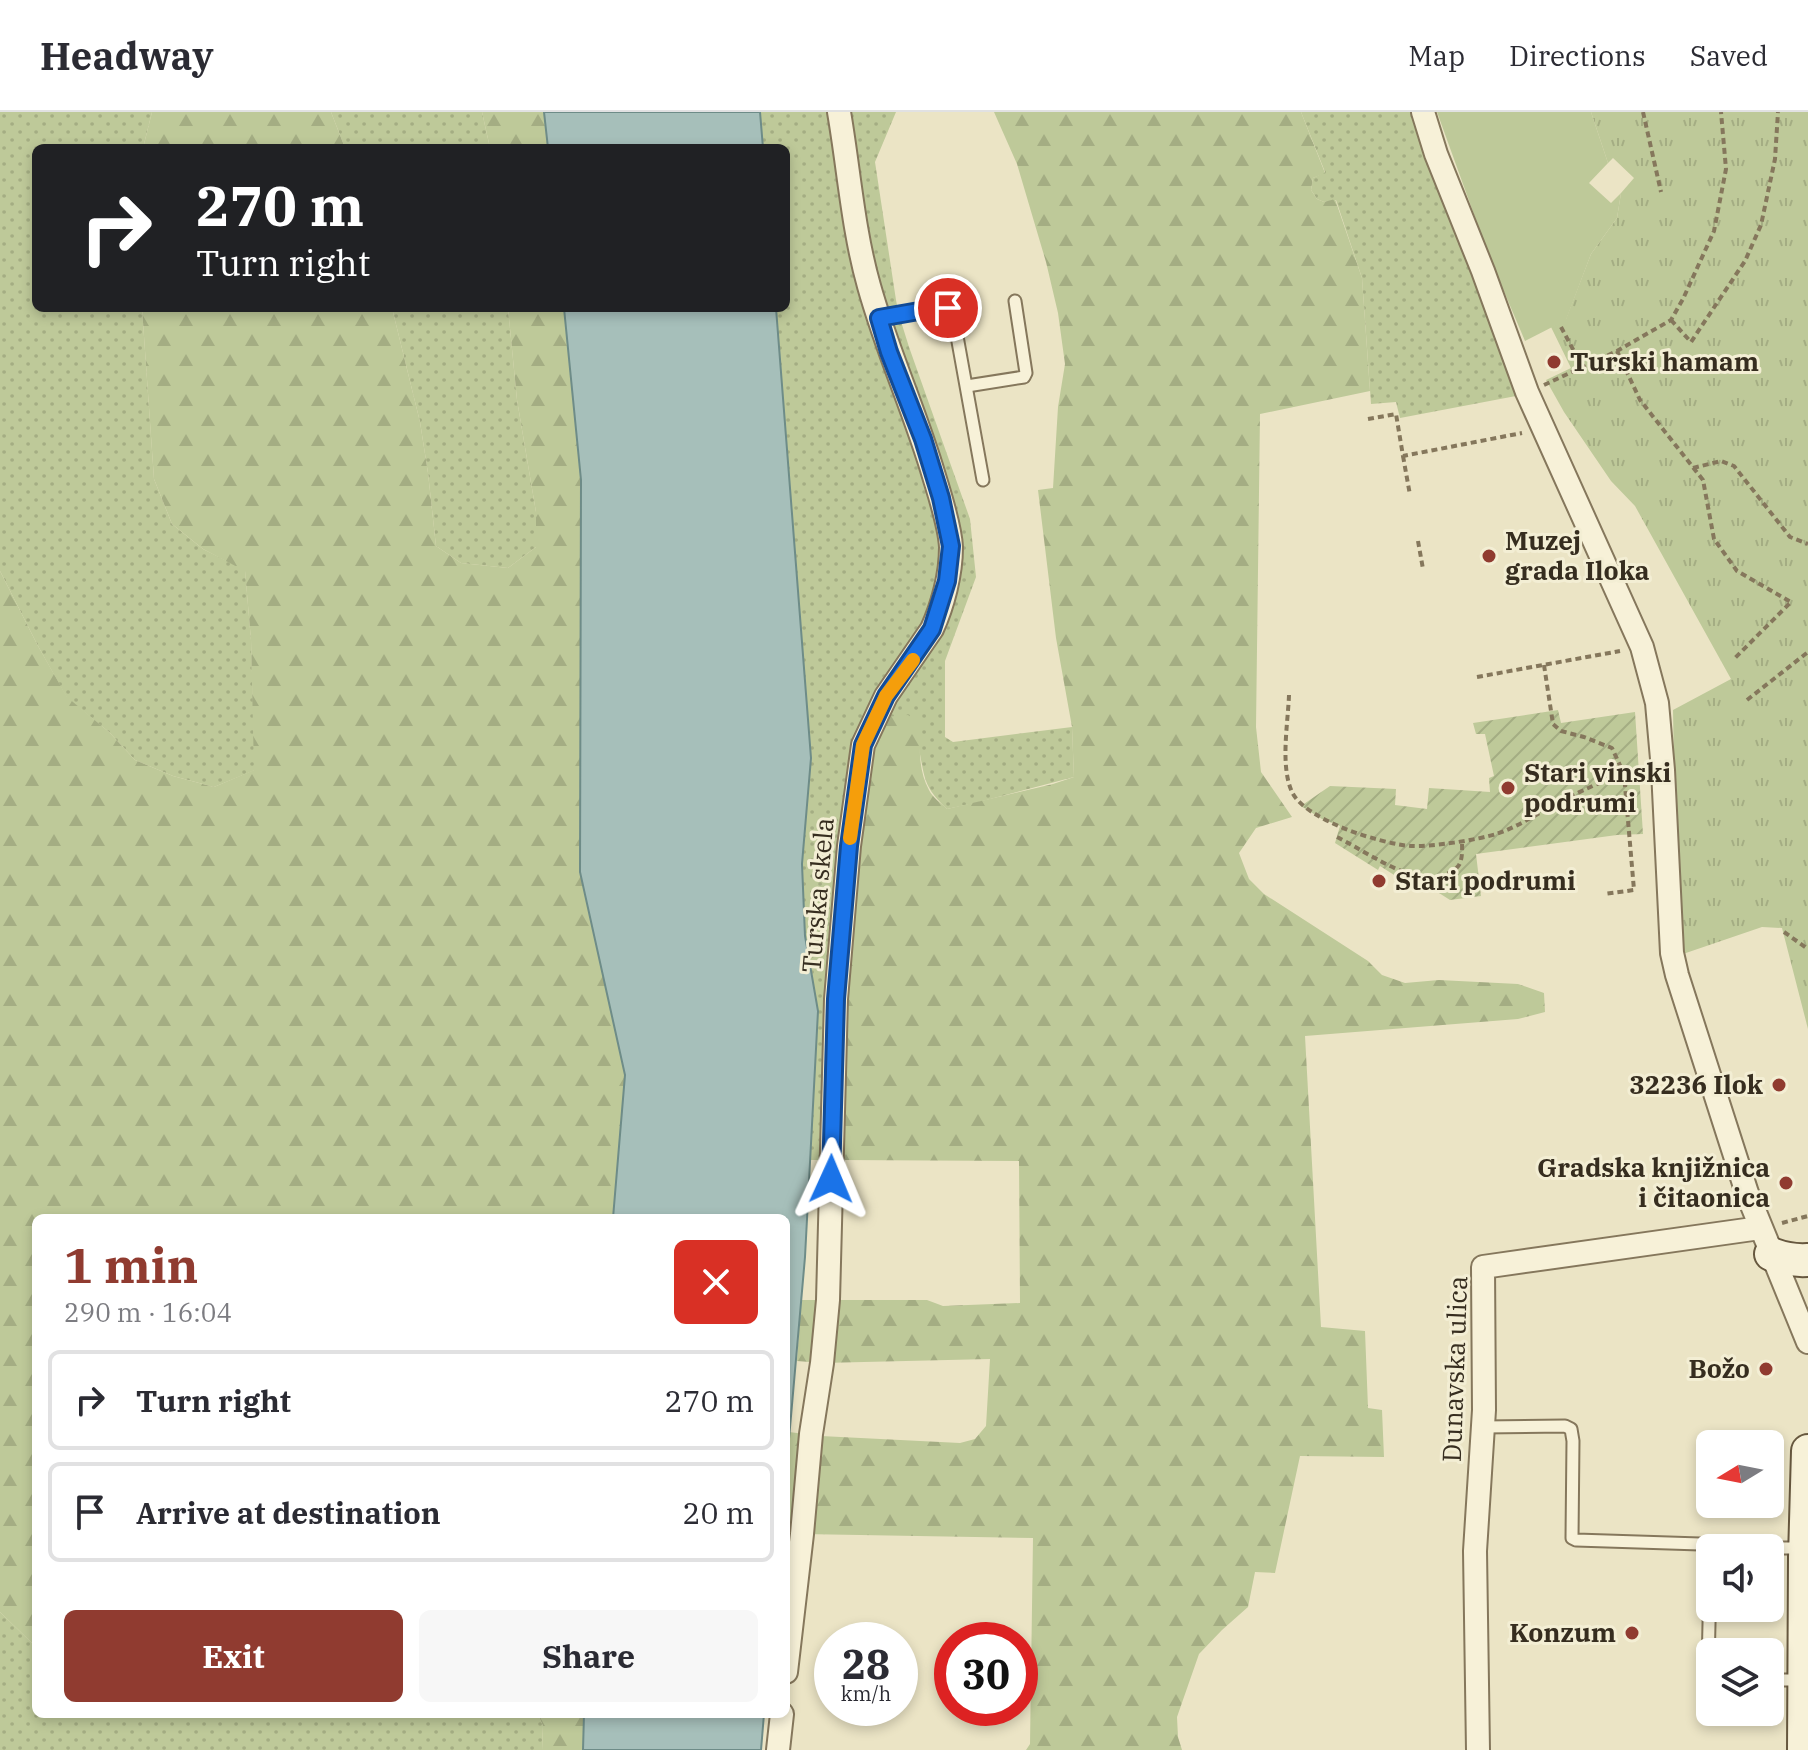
<!DOCTYPE html>
<meta charset="utf-8">
<style>
body{margin:0;font-family:"IBM Plex Serif",serif;background:#f7f7f7;color:#2b2b33;height:100vh;display:flex;flex-direction:column;font-size:30px;white-space:nowrap}
*{box-sizing:border-box;margin:0}
p{font-size:26px;color:#7c7c81}
.icon{flex:none;width:44px;height:44px;fill:none;stroke:currentColor;stroke-width:2;stroke-linecap:round;stroke-linejoin:round}
.map{position:relative;flex:1;overflow:hidden}
.details{position:absolute;left:32px;top:1102px;width:758px;height:504px;display:flex;flex-direction:column;background:#fff;border-radius:12px;box-shadow:0 4px 12px #0003}
.details>*{flex:none}
.guide{position:absolute;left:32px;top:32px;width:758px;height:168px;border-radius:12px;box-shadow:0 4px 12px #0003;background:#202124;color:#fff;overflow:hidden}
.needle{width:52px;rotate:260deg}
.fabs{position:absolute;left:1696px;top:1318px;display:grid;gap:16px}
.fabs a{display:grid;place-items:center;width:88px;height:88px;border-radius:12px;background:#fff;box-shadow:0 4px 12px #0003;font-size:40px}
.speed{position:absolute;left:814px;top:1510px;display:flex;gap:16px;font-size:40px;font-weight:700;text-align:center}
.speed>*{display:grid;place-content:center;width:104px;height:104px;border-radius:50%;background:#fff;box-shadow:0 4px 12px #0003;line-height:1}
.speed small{font-size:20px;font-weight:400}
.speed .limit{border:12px solid #d22;background:#fff;color:#111}
.pin{position:absolute;display:grid;place-items:center;width:68px;height:68px;color:#fff;margin:-34px;border:4px solid #fff;border-radius:50%;box-shadow:0 2px 8px #0007}
.me{position:absolute;width:88px;margin:-44px;rotate:1deg;stroke-linejoin:round;filter:drop-shadow(0 0 6px #0008)}
.turn{display:flex;align-items:center;gap:28px;height:168px;padding:0 32px;font-size:36px}
.turn .icon{width:104px;height:104px;stroke-width:2.5}
.turn b{display:block;font-size:56px;line-height:68px}
.round{display:grid;place-items:center;flex:none;width:84px;height:84px;border-radius:12px;background:#f7f7f7}
.overview{display:flex;align-items:center;justify-content:space-between;height:136px;padding:0 32px}
h1{font-size:48px;font-weight:700;line-height:60px;color:#903b30}
.button{display:flex;gap:16px;margin-top:auto;padding:16px 32px}
.button a{flex:1;height:92px;border-radius:12px;background:#903b30;color:#fff;font-size:32px;font-weight:700;line-height:92px;text-align:center}
.button a+a{background:#f7f7f7;color:#2b2b33}
ul{padding:0;list-style:none}
li{display:flex;align-items:center;gap:24px;height:100px;margin:0 16px 12px;padding:0 16px;border:4px solid #e1e1e2;border-radius:12px}
li div{flex:1}
li b{display:block;font-size:30px}
li em{font-style:normal}
header{display:flex;align-items:center;gap:48px;box-sizing:border-box;height:112px;padding:0 40px;background:#fff;border-bottom:2px solid #e1e1e2}
header strong{font-size:38px}
nav{display:flex;gap:44px;margin-inline-start:auto;font-size:28px}
.map>svg:first-child{display:block}
.grass{fill:url(#grass-dots)}
.forest{fill:url(#forest-firs)}
.park{fill:url(#park-tufts)}
.garden{fill:url(#garden-furrows)}
.pitch{fill:#bec999}
.water{fill:#a6bfba;stroke:#6e8c88;stroke-width:2}
.lines{fill:none;stroke-linecap:round;stroke-linejoin:round}
.service-casing{stroke:#85775c;stroke-width:15}
.minor-casing{stroke:#85775c;stroke-width:26}
.secondary-casing{stroke:#67583f;stroke-width:36}
.path{stroke:#85775c;stroke-width:4;stroke-dasharray:6 4;stroke-linecap:butt}
.service{stroke:#f7f1d8;stroke-width:11}
.minor{stroke:#f7f1d8;stroke-width:22}
.secondary{stroke:#f7f1d8;stroke-width:32}
.route-casing{stroke:#114b97;stroke-width:20}
.route{stroke:#1a73e8;stroke-width:14}
.slow{stroke:#f59e0b;stroke-width:14}
.poi-dot{fill:#903b30;stroke:#f3eed4;stroke-width:3}
.labels{text-anchor:middle;stroke-width:6;stroke-linejoin:round;paint-order:stroke}
.poi-label{font-size:26px;font-weight:bold;fill:#362d1f;stroke:#f3eed4;text-anchor:start}
.street-label{font-size:26px;fill:#362d1f;stroke:#f3eed4}
</style>
<header>
<strong>Headway</strong>
<nav><a>Map</a><a>Directions</a><a>Saved</a></nav>
</header>
<div class="map">
<svg width="1808" height="1638" viewBox="0 0 1808 1638">
<defs>
<pattern id="grass-dots" width="8" height="8" patternUnits="userSpaceOnUse" patternTransform="scale(2)"><rect width="8" height="8" fill="#bec999"/><path d="M2 2h.1M6 6h.1" fill="none" stroke="#a4ad83" stroke-width="1.8" stroke-linecap="round"/></pattern>
<pattern id="forest-firs" width="22" height="20" patternUnits="userSpaceOnUse" patternTransform="scale(2)"><rect width="22" height="20" fill="#bec999"/><path d="M5 1l3.5 6h-7zM16 11l3.5 6h-7z" fill="#a4ad83"/></pattern>
<pattern id="park-tufts" width="24" height="20" patternUnits="userSpaceOnUse" patternTransform="scale(2)"><rect width="24" height="20" fill="#bec999"/><path d="M3 7l-1-3M5 7V3M7 7l1-3M15 17l-1-3M17 17v-4M19 17l1-3" fill="none" stroke="#a4ad83"/></pattern>
<pattern id="garden-furrows" width="10" height="10" patternUnits="userSpaceOnUse" patternTransform="scale(2)"><rect width="10" height="10" fill="#bec999"/><path d="M-1 1l2-2M0 10L10 0M9 11l2-2" fill="none" stroke="#a4ad83"/></pattern>
</defs>
<rect width="100%" height="100%" fill="#ebe4c5"/>
<g class="grass">
<path d="M0,0H152L143,36H36V196H142L154,367L172,412L203,437L245,458L251,528L255,658L214,675L173,664L135,648L109,620L67,586L38,534L0,459Z"/>
<path d="M331,0H482L490,36H345Z"/>
<path d="M760,0H896L875,50L896,188L899,203L909,235L970,407L976,465L945,549V625L953,630L1072,615L1074,665L975,691L947,697C924,675 925,668 919,637L840,1048H810L818,899L805,824L802,752L811,646L776,196H786V36H763Z"/>
<path d="M1301,0H1414L1481,181L1516,284L1400,306L1396,290L1371,292L1362,166L1336,88L1324,90L1317,87L1311,78L1313,66L1325,60Z"/>
<path d="M392,196H508L517,288L536,400V435L508,456L461,451L436,434L428,361L420,310Z"/>
<path d="M0,1500L36,1535V1602H538L543,1614L542,1638H0Z"/>
</g>
<g class="forest">
<path d="M152,0H331L345,36H143Z"/>
<path d="M482,0H544L548,36H490Z"/>
<path d="M994,0H1301L1325,61L1313,66L1311,78L1317,87L1324,90L1335,87L1362,166L1370,279L1260,302L1256,615L1261,660L1292,705L1256,716L1239,741L1249,767L1264,782L1368,849L1382,863L1405,871L1439,868L1518,872L1544,881L1545,900L1518,907L1305,924L1321,1215L1365,1219L1368,1296L1382,1298L1384,1345L1300,1344L1275,1461L1255,1460L1248,1495L1222,1518L1199,1542L1177,1605L1178,1625L1182,1638H1026L1030,1632L1033,1426L802,1422L786,1424V1361L789,1320L821,1324L960,1331L975,1327L986,1314L990,1247L822,1251L797,1249L801,1188H927L943,1194L1020,1191L1019,1049L840,1048L846,827L873,625L884,605L908,603L921,612C919,633 918,658 929,678C932,685 941,691 947,697L1053,672L1074,665L1072,615L1056,526L1038,378L1053,376L1058,295L1065,252L1058,201L1046,150L1017,52Z"/>
<path d="M142,196H392L420,310L428,361L436,434L461,451L508,456L536,435V400L517,288L508,196H564L581,368L580,760L625,963L613,1106H36V1535L0,1500V459L38,534L67,585L109,620L135,648L173,664L214,675L254,658L251,528L245,459L203,437L172,412L154,367Z"/>
<path d="M538,1602H584L583,1638H542L543,1614Z"/>
</g>
<path class="park" d="M1591,0H1808V917L1782,816L1762,815L1683,842L1677,824L1673,598L1731,567L1635,394L1611,369L1564,300L1546,268L1571,256L1551,215L1566,207L1591,142L1617,106L1621,81L1634,66L1613,46L1608,51Z"/>
<path class="garden" d="M1558,598L1561,611L1635,600L1643,722L1617,723L1476,742L1481,784L1450,788L1425,772L1422,775L1404,765L1402,768L1380,754L1378,758L1335,731L1340,714L1322,707L1301,694L1330,674L1396,677L1395,693L1427,697L1429,676L1490,680L1489,666L1494,664L1485,622H1476L1473,611Z"/>
<path class="pitch" d="M1437,0H1591L1608,51L1589,71L1611,91L1621,81L1617,106L1591,142L1566,208L1525,229L1489,144Z"/>
<g class="water">
<path d="M544,0H760L763,36H548Z"/>
<path d="M564,196H776L811,646L802,752L805,824L818,899L805,1145L786,1361V1106H613L625,963L580,760L581,368Z"/>
<path d="M584,1602H764L761,1638H583Z"/>
</g>
<g class="lines">
<defs>
<g id="service">
<path d="M879,206L936,196H948L953,202L983,368"/>
<path d="M967,274L1024,265L1026,261L1015,189"/>
<path d="M1483,1315L1565,1314L1571,1317L1573,1329L1572,1426L1576,1428L1700,1432L1711,1436"/>
<path d="M1770,1436H1804"/>
<path d="M1710,1469L1708,1555L1710,1559"/>
<path d="M1770,1568H1801"/>
</g>
<g id="minor">
<path d="M1423,0L1436,42L1483,159L1527,280L1642,535L1657,591L1663,658L1672,841L1677,863L1747,1081L1808,1230"/>
<path d="M786,1560L802,1422L811,1322L822,1251L828,1188L836,887L849,734L863,633L886,584L932,517C943,493 951,462 951,435C950,414 940,384 934,364C915,299 887,239 869,174C853,118 849,58 839,0"/>
<path d="M778,1638L782,1602"/>
<path d="M1478,1638L1475,1439L1484,1298L1483,1155L1760,1116"/>
</g>
<g id="secondary">
<path d="M1771,1142C1784,1147 1794,1149 1808,1148"/>
<path d="M1804,1638L1805,1445L1808,1339"/>
</g>
</defs>
<use href="#service" class="service-casing"/>
<use href="#minor" class="minor-casing"/>
<use href="#secondary" class="secondary-casing"/>
<g class="path">
<path d="M1643,0L1661,80"/>
<path d="M1671,208L1691,230L1745,149L1761,113L1775,47L1778,0"/>
<path d="M1561,215L1583,256"/>
<path d="M1617,239L1640,288L1703,368L1714,427L1737,459L1791,490L1733,548"/>
<path d="M1544,273L1617,239L1671,208L1683,187L1714,119L1726,57L1721,0"/>
<path d="M1368,307L1396,302L1403,344L1522,321"/>
<path d="M1403,344L1410,383"/>
<path d="M1693,356L1721,349L1734,354L1790,425L1808,432"/>
<path d="M1418,429L1423,457"/>
<path d="M1544,553L1553,612L1561,619L1584,625L1612,636L1624,662L1634,778L1604,782"/>
<path d="M1477,565L1620,539"/>
<path d="M1289,583C1288,611 1280,654 1292,680C1305,708 1381,732 1411,734C1431,735 1477,728 1496,722C1518,715 1536,702 1556,692C1583,678 1611,664 1640,657"/>
<path d="M1747,588L1808,540"/>
<path d="M1337,725C1359,736 1394,760 1418,764C1430,767 1452,764 1459,753C1463,746 1462,736 1462,728"/>
<path d="M1784,820L1808,837"/>
<path d="M1782,1111L1808,1104"/>
</g>
<use href="#service" class="service"/>
<use href="#minor" class="minor"/>
<use href="#secondary" class="secondary"/>
</g>
<g class="lines">
<defs>
<path id="route" d="M831,1067L836,887L849,734L863,633L886,584L932,517L947,469L951,434L941,386L923,327L889,240L879,206L936,196H948"/>
</defs>
<use href="#route" class="route-casing"/>
<use href="#route" class="route"/>
<path class="slow" d="M850,726L863,633L886,584L913,548"/>
</g>
<g class="poi-dot">
<circle cx="1554" cy="250" r="8"/>
<circle cx="1489" cy="444" r="8"/>
<circle cx="1508" cy="676" r="8"/>
<circle cx="1379" cy="769" r="8"/>
<circle cx="1779" cy="973" r="8"/>
<circle cx="1786" cy="1071" r="8"/>
<circle cx="1766" cy="1257" r="8"/>
<circle cx="1632" cy="1521" r="8"/>
</g>
<g class="labels">
<g class="poi-label">
<text x="1570" y="259">Turski hamam</text>
<text x="1505" y="438">Muzej<tspan x="1505" dy="30">grada Iloka</tspan></text>
<text x="1524" y="670">Stari vinski<tspan x="1524" dy="30">podrumi</tspan></text>
<text x="1395" y="778">Stari podrumi</text>
<text x="1763" y="982" text-anchor="end">32236 Ilok</text>
<text x="1770" y="1065" text-anchor="end">Gradska knjižnica<tspan x="1770" dy="30">i čitaonica</tspan></text>
<text x="1750" y="1266" text-anchor="end">Božo</text>
<text x="1616" y="1530" text-anchor="end">Konzum</text>
</g>
<g class="street-label">
<text transform="translate(818 783) rotate(-85)" y="9">Turska skela</text>
<text transform="translate(1455 1257) rotate(-88)" y="9">Dunavska ulica</text>
</g>
</g>
</svg>
<div class="fabs">
<a><svg class="needle" viewBox="-14 -14 28 28"><path d="M0-13l5 13h-10z" fill="#e53935"/><path d="M0 13l5-13h-10z" fill="#7c7c81"/></svg></a>
<a><svg class="icon" aria-label="sound" viewBox="0 0 24 24"><path d="M4 9h4l5-4v14l-5-4H4zM17 9q2 3 0 6"/></svg></a>
<a><svg class="icon" aria-label="layers" viewBox="0 0 24 24"><path d="M12 4l9 5-9 5-9-5zM3 14l9 5 9-5"/></svg></a>
</div>
<div class="speed"><div>28<small>km/h</small></div><div class="limit">30</div></div>
<div class="pin" style="left:948px;top:196px;background:#d93025"><svg class="icon" aria-label="arrive" viewBox="0 0 24 24"><path d="M6 21V4h12l-3 4 3 4H6"/></svg></div>
<svg class="me" style="left:831px;top:1067px" viewBox="-20 -20 40 40"><path d="M0-17L14 15 0 8-14 15z" fill="#1a73e8" stroke="#fff" stroke-width="4"/></svg>
<div class="guide">
<div class="turn"><svg class="icon" aria-label="right" viewBox="0 0 24 24"><path d="M7 20v-9h11M14 6l5 5-5 5"/></svg><div><b>270 m</b>Turn right</div></div>
</div>
<section class="details">
<div class="overview"><div><h1>1 min</h1><p>290 m · 16:04</p></div><a class="round" style="background:#d93025;color:#fff"><svg class="icon" aria-label="close" viewBox="0 0 24 24"><path d="M6 6l12 12M18 6L6 18"/></svg></a></div>
<ul>
<li><svg class="icon" aria-label="right" viewBox="0 0 24 24"><path d="M7 20v-9h11M14 6l5 5-5 5"/></svg><div><b>Turn right</b></div><em>270 m</em></li>
<li><svg class="icon" aria-label="arrive" viewBox="0 0 24 24"><path d="M6 21V4h12l-3 4 3 4H6"/></svg><div><b>Arrive at destination</b></div><em>20 m</em></li>
</ul>
<div class="button"><a>Exit</a><a>Share</a></div>
</section>
</div>
